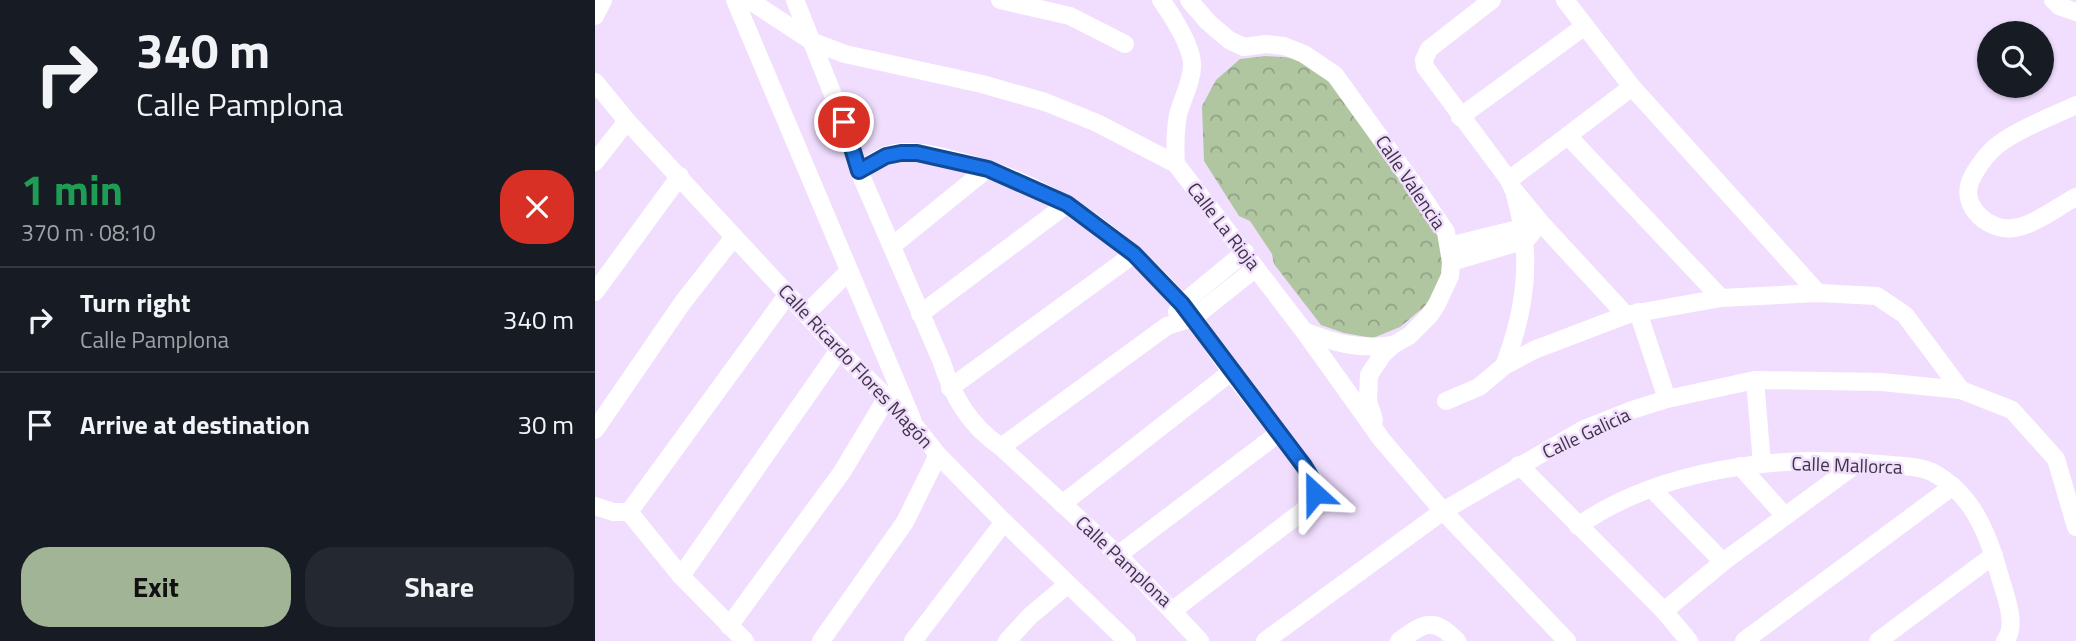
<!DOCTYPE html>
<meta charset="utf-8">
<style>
body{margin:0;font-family:"Titillium Web",sans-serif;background:#242831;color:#f1f3f6;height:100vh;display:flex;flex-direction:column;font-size:26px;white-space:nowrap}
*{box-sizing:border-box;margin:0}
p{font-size:23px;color:#9ea1a6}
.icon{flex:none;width:38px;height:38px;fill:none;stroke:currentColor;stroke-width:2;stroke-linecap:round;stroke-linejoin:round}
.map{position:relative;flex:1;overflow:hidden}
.panel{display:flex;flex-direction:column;background:#171b24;width:595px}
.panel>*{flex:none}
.banner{background:#171b24;color:#f1f3f6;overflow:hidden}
.controls{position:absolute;left:1382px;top:21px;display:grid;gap:14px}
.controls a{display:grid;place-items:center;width:77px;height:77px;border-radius:50%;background:#171b24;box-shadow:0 2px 5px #0004;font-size:35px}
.pin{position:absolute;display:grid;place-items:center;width:60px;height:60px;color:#fff;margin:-30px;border:4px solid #fff;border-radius:50%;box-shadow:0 2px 7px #0007}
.me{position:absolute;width:77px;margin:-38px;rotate:336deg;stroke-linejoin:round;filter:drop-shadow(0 0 5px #0008)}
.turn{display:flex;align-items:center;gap:24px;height:147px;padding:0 21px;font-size:32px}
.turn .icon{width:91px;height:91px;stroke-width:2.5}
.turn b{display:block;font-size:49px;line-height:60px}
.round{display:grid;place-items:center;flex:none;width:74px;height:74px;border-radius:28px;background:#242831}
.headline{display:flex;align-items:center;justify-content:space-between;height:119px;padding:0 21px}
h1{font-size:42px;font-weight:700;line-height:52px;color:#1e9e55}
.action{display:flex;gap:14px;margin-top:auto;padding:14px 21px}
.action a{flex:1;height:80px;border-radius:28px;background:#a2b496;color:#111;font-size:28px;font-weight:700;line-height:80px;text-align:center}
.action a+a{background:#242831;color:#f1f3f6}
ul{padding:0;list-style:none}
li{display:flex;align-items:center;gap:21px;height:105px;padding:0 21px;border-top:2px solid #363941}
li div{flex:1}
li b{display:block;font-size:26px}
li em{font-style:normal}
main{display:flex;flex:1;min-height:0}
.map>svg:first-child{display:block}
.park{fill:url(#park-crowns)}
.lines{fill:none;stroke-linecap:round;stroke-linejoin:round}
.minor{stroke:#fff;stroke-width:18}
.route-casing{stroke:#114b97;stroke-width:18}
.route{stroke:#1a73e8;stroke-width:12}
.labels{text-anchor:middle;stroke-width:5;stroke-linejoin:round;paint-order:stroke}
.street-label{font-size:19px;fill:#3e3444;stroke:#f1defe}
</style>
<main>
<section class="panel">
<div class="banner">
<div class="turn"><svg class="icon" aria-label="right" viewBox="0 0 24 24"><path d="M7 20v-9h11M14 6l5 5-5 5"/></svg><div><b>340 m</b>Calle Pamplona</div></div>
</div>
<div class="headline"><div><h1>1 min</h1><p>370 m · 08:10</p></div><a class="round" style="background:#d93025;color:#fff"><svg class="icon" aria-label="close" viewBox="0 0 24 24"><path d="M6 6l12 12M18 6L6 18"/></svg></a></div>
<ul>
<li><svg class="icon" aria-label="right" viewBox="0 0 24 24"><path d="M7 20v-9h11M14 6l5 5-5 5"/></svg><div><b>Turn right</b><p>Calle Pamplona</p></div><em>340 m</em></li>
<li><svg class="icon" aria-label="arrive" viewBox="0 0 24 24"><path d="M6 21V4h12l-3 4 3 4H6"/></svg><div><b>Arrive at destination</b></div><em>30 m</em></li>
</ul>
<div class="action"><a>Exit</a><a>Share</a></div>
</section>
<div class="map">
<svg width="1481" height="641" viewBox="0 0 1481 641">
<defs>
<pattern id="park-crowns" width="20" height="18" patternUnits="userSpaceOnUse" patternTransform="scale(1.75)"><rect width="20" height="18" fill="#b0c6a1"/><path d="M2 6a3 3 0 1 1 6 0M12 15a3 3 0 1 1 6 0" fill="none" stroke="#91a285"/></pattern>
</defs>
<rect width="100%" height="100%" fill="#f1defe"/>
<path class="park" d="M670,56L701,58L728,73L848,236L853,272L835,302L805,327L778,338L749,333L726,325L679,264L677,254L655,221L644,216L609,161L607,106L621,80L645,59Z"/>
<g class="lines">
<g class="minor">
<path d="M140,0L317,419"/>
<path d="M154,0L218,42L250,54L387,84L450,102L502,123L581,164L709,331L787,440L848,511L972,641"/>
<path d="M200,0L249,122L264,171L346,360C358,397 374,425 406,447L523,555L577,611L700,517L709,510L720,493L718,479C693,442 664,408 637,373C620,350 605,325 587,304C530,238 457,185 371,163C347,157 316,147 292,155C283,158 273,166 264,171"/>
<path d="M405,0L475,16L530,44"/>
<path d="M566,0C577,15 596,45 597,63C598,80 587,99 583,115C580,131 580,147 581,164"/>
<path d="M594,0L613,22L634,40L649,47L671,44L689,46L709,54L740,75L822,189L851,232L856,262L855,276L842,304L834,316L814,336L798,345L788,354L774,375L773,401L779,420"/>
<path d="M897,0L834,49L829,60L830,67L914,180L918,189L946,223L1031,315"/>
<path d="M970,0L1037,87L1223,293"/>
<path d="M1458,0L1464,6L1481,12"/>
<path d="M0,16L8,0"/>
<path d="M0,82L32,121L244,350L320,426L343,455L409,522L532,641"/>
<path d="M1481,105C1458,116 1413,133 1396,151C1388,159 1379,172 1375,182C1366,207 1394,232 1419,228C1440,225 1462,207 1481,197"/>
<path d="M865,117L990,26"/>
<path d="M973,136L1126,298"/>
<path d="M0,162L32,121"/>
<path d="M914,180L1037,87"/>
<path d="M297,246L392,169"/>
<path d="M854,246L939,225"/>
<path d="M856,262L931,240L937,233"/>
<path d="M0,292L85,176"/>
<path d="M582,312L587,304L650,252"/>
<path d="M1043,312L1072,399"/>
<path d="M211,314L254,271"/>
<path d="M325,314L472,204"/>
<path d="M709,331C739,343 765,350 798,345"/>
<path d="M909,366C931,309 938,254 920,195"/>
<path d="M1160,380L1167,464"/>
<path d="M355,388L539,254"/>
<path d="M851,401L884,387L909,366L939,350L1031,315L1126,298L1223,293L1282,296L1310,315L1366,390L1417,410L1461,459L1481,527"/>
<path d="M0,430L88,302L139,237"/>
<path d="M406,447L572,326L598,318L661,268"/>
<path d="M924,465L1069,611L1094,641"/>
<path d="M1145,466L1189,515"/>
<path d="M1057,489L1128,562"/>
<path d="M467,504L636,372"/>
<path d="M0,506L18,512H34L86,576L150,641"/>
<path d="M34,512L193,294"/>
<path d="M983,526C1066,468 1185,454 1284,464C1301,466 1322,465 1337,472C1375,492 1392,530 1403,570C1408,590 1424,624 1410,641"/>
<path d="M523,555L684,433"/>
<path d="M86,576L244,350"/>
<path d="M577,611L605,641"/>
<path d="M1069,611L1128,562L1264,462"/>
<path d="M134,626L247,472L291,399"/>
<path d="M226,641L310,522L343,455"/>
<path d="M318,641L409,522"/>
<path d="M412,641L435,616L472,585"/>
<path d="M670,641L848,511L989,429L1037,410L1072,399L1160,380L1287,382L1366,390"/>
<path d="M804,641C829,623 838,616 862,641"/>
<path d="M1149,641L1358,486"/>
<path d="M1283,641L1399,555"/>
</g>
</g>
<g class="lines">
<defs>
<path id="route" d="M249,122L264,171L291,156L306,153H322L393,169L472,204L539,254L587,304L709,466L720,484V493"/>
</defs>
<use href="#route" class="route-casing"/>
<use href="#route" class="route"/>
</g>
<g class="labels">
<g class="street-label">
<text transform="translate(816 182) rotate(56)" y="7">Calle Valencia</text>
<text transform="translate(629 226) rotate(52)" y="7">Calle La Rioja</text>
<text transform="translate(261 366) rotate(47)" y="7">Calle Ricardo Flores Magón</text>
<text transform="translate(991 433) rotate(-25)" y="7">Calle Galicia</text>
<text transform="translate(1252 465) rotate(2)" y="7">Calle Mallorca</text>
<text transform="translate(529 561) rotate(43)" y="7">Calle Pamplona</text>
</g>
</g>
</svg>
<div class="controls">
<a><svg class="icon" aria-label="search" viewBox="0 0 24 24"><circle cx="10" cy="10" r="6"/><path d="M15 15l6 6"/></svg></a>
</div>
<div class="pin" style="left:249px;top:122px;background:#d93025"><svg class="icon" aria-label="arrive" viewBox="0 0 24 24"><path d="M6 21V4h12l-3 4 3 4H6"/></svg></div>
<svg class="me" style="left:720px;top:493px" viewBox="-20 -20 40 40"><path d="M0-17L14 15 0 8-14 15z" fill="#1a73e8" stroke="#fff" stroke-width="4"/></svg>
</div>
</main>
